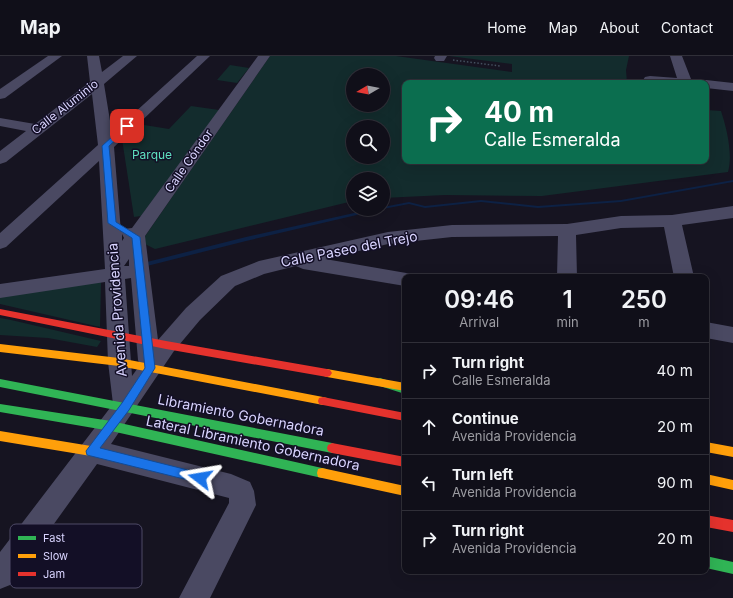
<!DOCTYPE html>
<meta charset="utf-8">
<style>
body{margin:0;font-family:Inter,sans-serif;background:#1e1d26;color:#f1f3f6;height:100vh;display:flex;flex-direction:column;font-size:15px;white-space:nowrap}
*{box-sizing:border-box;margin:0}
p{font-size:13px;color:#9c9ca2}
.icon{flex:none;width:22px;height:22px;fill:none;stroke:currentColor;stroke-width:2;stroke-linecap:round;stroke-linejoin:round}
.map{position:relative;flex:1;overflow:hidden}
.details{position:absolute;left:402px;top:218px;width:307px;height:300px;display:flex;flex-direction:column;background:#100f19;border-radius:8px;box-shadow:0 4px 16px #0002,0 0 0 1px #302f38}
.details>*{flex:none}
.banner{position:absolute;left:402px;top:24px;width:307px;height:84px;border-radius:8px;box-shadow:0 4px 16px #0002,0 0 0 1px #302f38;background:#0b6e4f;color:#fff;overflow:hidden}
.needle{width:26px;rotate:260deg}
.tools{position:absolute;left:346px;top:12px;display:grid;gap:8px}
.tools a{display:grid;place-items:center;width:44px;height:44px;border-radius:50%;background:#100f19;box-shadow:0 4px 16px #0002,0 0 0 1px #302f38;font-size:20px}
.pin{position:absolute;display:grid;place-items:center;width:34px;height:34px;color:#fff;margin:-17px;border-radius:8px;box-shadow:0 2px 6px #0006}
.me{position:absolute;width:44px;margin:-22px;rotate:284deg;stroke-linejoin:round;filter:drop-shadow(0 0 3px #0008)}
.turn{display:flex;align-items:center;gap:14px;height:84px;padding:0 16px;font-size:18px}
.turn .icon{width:52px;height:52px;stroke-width:2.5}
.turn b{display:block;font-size:28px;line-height:34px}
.eta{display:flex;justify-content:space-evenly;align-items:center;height:68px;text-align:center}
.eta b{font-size:24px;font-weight:600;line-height:28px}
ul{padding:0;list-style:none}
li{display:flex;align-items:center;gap:12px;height:56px;padding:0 16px;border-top:1px solid #302f38}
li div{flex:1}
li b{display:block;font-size:15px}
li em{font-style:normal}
header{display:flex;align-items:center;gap:24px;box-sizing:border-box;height:56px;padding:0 20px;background:#100f19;border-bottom:1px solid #302f38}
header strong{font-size:19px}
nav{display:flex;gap:22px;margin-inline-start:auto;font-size:14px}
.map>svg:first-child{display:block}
.green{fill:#132c2d;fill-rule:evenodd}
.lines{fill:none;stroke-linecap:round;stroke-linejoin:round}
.stream{fill:#0d2144;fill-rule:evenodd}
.path{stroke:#44505f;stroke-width:1.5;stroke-dasharray:1.5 2;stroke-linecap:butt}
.street{fill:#4a4962;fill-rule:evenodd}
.fast{fill:#30b455;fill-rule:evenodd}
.slow{fill:#ff9f0a;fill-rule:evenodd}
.jam{fill:#e5322d;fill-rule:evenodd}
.route{fill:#1a73e8;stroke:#114b97}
.labels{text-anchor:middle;stroke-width:3;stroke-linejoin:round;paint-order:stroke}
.far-street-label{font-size:12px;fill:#d9d4ff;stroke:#130f26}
.far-park-label{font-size:12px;fill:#5fe0c0;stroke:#130f26}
.street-label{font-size:14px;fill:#d9d4ff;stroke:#130f26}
.key{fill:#130f26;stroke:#4e4a67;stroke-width:1}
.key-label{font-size:11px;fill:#d9d4ff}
</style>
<header>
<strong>Map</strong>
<nav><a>Home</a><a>Map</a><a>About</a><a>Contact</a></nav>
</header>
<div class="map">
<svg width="733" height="542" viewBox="0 0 733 542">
<rect width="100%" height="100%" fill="#161421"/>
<g class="green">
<path d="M270,0H396L512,16V8L449,0H629L626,14L627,27H405V105H706V54L721,55C727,73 733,99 728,116L542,140L445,139L383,142V123H353V145L155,193L141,186ZM353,19H383V49H353ZM353,71H383V101H353Z"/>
<path d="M230,9L249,12L237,27L217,24Z"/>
<path d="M191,50L219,54L141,160L134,161L122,83L138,68L169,73Z"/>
<path d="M101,226L100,271L0,248V240Z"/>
<path d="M0,262L11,264L101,285L97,291L48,282L0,279Z"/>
</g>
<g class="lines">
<g class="stream">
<path d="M733,124V126L621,146L538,152L481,146L425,152L409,148L383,153H381H383V151L409,146L425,150L481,144L538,150L621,144Z"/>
<path d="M372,153H380L378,154L246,185L147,210L145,208L147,206L246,181Z"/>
</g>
<path class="path" d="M453,4L500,10"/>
<g class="street">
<path d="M48,0H62L5,42L0,43V33Z"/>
<path d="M87,0H99L102,16L123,0H137L104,28L112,77L197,0H210L114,91L121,176L124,173L132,172L258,0H270L145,180L158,284L186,252L221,220L259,205L388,176L452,169L567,168L621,160L672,159L733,150V162L682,169L694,221H674L664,171L621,172L576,179L577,221H557L558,180L452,181L388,188L325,203L412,218L414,221H405V230L303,213L296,210L264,218L235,230L200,264L174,295L111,388L231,418L250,426L254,435L256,449L210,542H179L229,447V442L97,408L10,529L0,533V496L113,348L108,306L105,226L0,242V228L105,213L99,105L6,191L0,193V177L98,89L92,38L6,106L0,108V95L26,75L0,70V62L35,68L90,26ZM122,178L124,182L122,185ZM129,203V210H124ZM131,222L138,304L140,309L132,320L125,223Z"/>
<path d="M435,0H447L444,5H436L434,2Z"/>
<path d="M670,0H682L691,23L697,24L699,27H645L643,24L645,21L650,20L677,22Z"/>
<path d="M706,24L733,27V35L706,32V27H700Z"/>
<path d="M706,266L733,271V287L706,282Z"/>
</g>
<g class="fast">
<path d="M380,322L405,330V338L377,329L375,326L377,323Z"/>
<path d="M0,323L332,387L336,389L337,392L336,395L332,397L0,331Z"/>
<path d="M0,348L111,365L322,412L326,413L327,417L326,421L322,422L111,375L0,356Z"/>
<path d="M706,500L733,506V518L706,512Z"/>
</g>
<g class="slow">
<path d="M0,288L119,302L323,341L327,342L328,345L327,348L323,349L119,310L0,296Z"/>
<path d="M327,313L405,327V335L327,321L324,320L322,317L324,314Z"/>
<path d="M0,375L91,390L95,392L96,395L95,398L91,400L0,385Z"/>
<path d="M706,386L733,391V401L706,396Z"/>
<path d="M322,412L405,430V440L322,422L318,421L317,417L318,413Z"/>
<path d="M706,418L733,424V434L706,428Z"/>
</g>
<g class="jam">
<path d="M0,253L166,285L327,313L330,314L332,317L330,320L327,321L166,293L0,259Z"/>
<path d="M323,341L405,357V365L323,349L319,348L318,345L319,342Z"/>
<path d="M332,387L405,401V411L332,397L328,395L327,392L328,389Z"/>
<path d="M706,459L733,464V476L706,471Z"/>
</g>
</g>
<path class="route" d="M125,69L131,70L109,90L116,166L140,181L155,312L129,354L100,392L204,418L205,422L204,426L200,427L91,400L87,399L86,395L122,347L145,312L132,182L108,167L102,90Z"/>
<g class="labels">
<g class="far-street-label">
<text transform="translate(65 51) rotate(-38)" y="4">Calle Aluminio</text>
<text transform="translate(189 105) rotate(-55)" y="4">Calle Cóndor</text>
</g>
<g class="far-park-label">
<text x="152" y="103">Parque</text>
</g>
<g class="street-label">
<text transform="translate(349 193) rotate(-11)" y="5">Calle Paseo del Trejo</text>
<text transform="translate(117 254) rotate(-94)" y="5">Avenida Providencia</text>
<text transform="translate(241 359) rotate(11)" y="5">Libramiento Gobernadora</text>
<text transform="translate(253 387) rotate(12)" y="5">Lateral Libramiento Gobernadora</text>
</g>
</g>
<rect x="10" y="468" width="132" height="64" rx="6" class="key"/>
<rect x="18" y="480" width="18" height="4" fill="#30b455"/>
<rect x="18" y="498" width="18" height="4" fill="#ff9f0a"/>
<rect x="18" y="516" width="18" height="4" fill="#e5322d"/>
<g class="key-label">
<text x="43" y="486">Fast</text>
<text x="43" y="504">Slow</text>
<text x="43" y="522">Jam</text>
</g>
</svg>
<div class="tools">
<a><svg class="needle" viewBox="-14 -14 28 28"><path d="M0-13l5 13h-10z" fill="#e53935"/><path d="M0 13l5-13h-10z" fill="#9c9ca2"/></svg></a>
<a><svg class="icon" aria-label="search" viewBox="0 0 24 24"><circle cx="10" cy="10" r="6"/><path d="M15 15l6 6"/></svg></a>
<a><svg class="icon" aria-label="layers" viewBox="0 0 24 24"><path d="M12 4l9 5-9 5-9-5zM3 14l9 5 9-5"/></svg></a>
</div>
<div class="pin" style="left:127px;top:70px;background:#d93025"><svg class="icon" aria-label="arrive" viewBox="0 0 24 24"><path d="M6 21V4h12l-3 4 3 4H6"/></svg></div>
<svg class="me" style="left:200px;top:422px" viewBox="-20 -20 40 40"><path d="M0-17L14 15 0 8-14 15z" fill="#1a73e8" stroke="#fff" stroke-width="4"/></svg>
<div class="banner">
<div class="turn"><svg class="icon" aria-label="right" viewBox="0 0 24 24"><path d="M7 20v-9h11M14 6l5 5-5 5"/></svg><div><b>40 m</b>Calle Esmeralda</div></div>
</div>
<section class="details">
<div class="eta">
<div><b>09:46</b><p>Arrival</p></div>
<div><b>1</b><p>min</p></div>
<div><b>250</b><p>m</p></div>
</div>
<ul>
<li><svg class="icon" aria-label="right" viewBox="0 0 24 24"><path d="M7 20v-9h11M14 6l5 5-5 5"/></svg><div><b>Turn right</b><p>Calle Esmeralda</p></div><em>40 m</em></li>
<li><svg class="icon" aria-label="ahead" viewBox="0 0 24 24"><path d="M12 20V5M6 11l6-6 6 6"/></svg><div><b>Continue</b><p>Avenida Providencia</p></div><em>20 m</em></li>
<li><svg class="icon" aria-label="left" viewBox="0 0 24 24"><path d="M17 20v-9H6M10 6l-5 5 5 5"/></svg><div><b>Turn left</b><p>Avenida Providencia</p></div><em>90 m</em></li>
<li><svg class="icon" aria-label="right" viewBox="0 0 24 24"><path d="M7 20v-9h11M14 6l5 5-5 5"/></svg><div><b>Turn right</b><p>Avenida Providencia</p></div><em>20 m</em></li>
</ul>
</section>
</div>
